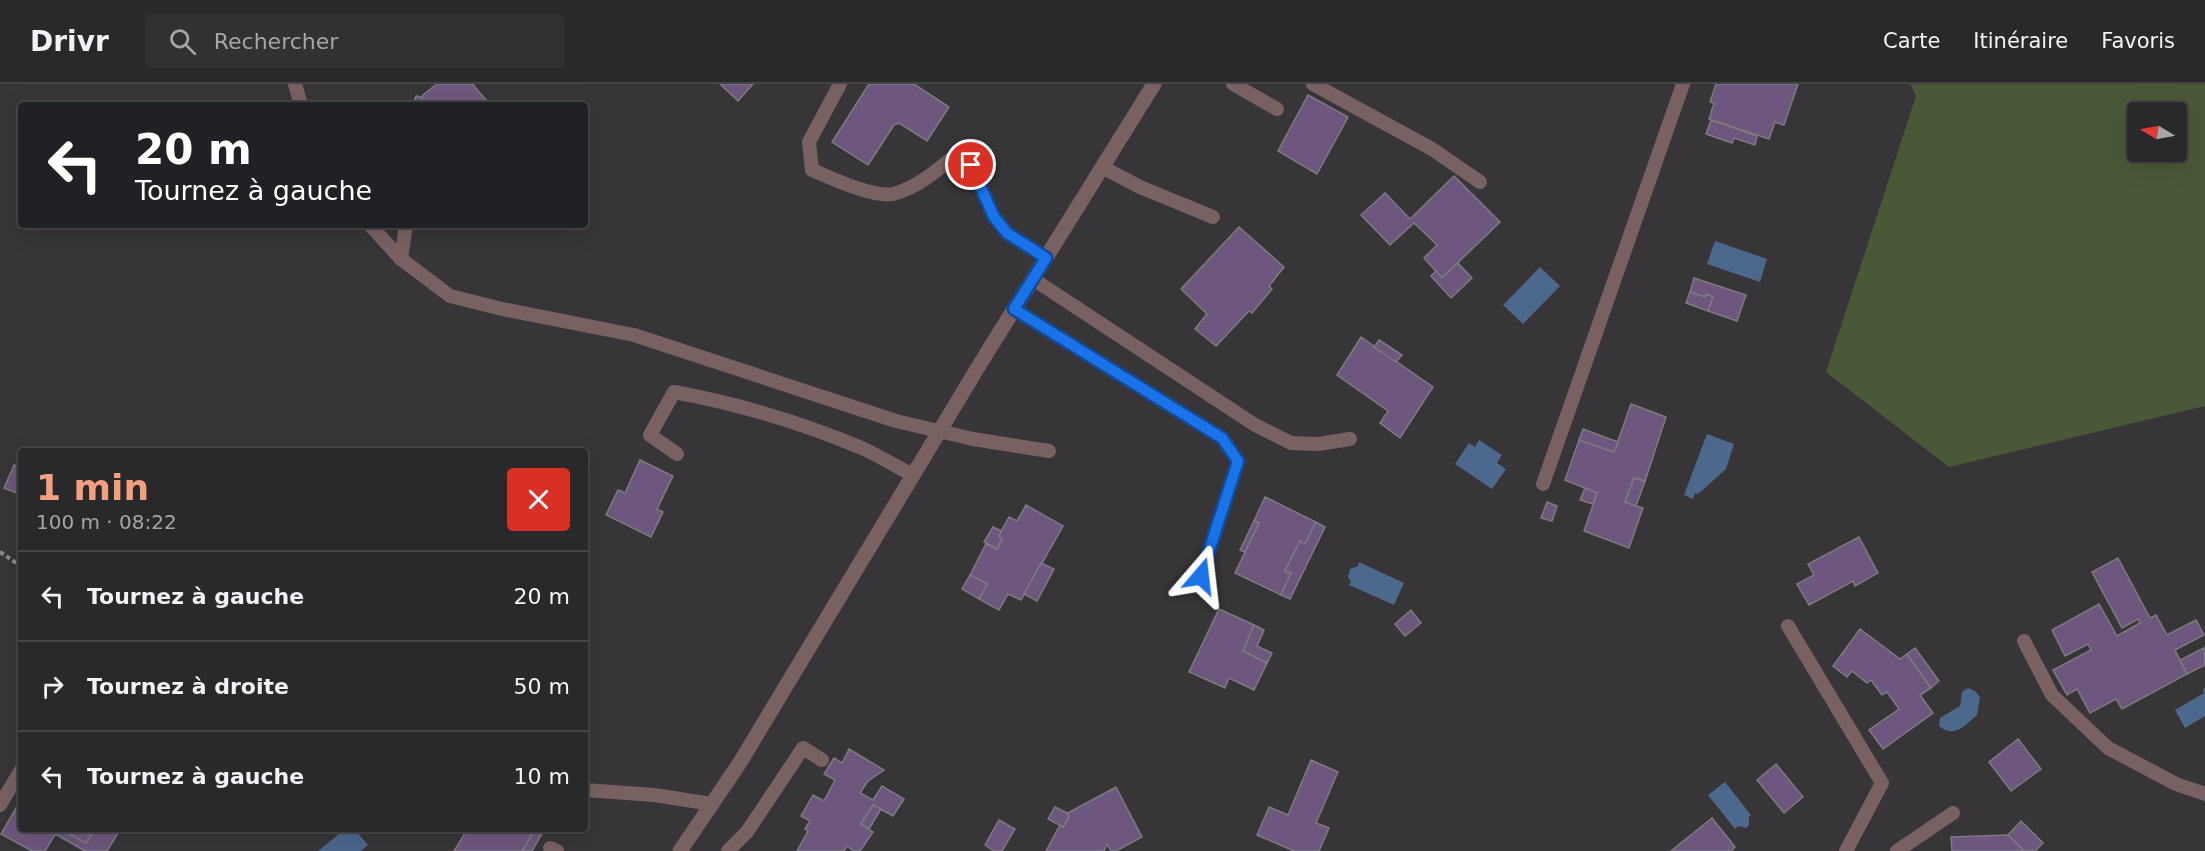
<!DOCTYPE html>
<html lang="fr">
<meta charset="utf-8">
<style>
body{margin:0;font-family:"DejaVu Sans",sans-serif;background:#313032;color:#f1f3f6;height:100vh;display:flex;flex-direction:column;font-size:22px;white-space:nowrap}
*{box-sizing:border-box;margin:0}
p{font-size:20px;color:#a5a6a8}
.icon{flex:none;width:33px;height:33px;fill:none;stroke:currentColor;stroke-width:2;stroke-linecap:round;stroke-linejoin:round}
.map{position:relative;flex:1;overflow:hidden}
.details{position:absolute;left:18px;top:364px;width:570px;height:384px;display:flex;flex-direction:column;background:#29282a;border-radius:6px;box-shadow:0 6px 24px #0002,0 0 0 2px #454447}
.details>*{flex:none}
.top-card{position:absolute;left:18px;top:18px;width:570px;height:126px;border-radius:6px;box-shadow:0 6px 24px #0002,0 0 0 2px #454447;background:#202124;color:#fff;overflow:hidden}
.needle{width:39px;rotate:280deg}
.tools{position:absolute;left:2127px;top:18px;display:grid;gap:12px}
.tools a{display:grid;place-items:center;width:60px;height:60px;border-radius:6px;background:#29282a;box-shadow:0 6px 24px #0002,0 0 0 2px #454447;font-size:30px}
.pin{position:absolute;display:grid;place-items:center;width:51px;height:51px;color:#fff;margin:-26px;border:3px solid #fff;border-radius:50%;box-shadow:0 2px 6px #0007}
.me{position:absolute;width:66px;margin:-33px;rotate:17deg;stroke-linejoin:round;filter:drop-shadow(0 0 4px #0008)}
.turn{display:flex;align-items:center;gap:21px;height:126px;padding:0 18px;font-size:27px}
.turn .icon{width:78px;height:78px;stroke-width:2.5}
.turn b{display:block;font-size:42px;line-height:51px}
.round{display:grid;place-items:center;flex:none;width:63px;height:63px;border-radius:6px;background:#313032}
.overview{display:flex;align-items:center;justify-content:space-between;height:102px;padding:0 18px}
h1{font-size:36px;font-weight:600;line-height:45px;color:#f2a080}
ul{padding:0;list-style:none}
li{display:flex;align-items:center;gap:18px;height:90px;padding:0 18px;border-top:2px solid #454447}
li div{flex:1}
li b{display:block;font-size:22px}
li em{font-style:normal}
header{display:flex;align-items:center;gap:36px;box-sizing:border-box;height:84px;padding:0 30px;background:#29282a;border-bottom:2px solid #454447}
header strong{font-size:28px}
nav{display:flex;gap:33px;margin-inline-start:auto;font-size:21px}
.search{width:420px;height:54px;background:#313032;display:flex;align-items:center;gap:15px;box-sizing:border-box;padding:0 21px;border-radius:6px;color:#a5a6a8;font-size:22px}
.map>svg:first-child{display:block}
.green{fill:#495938;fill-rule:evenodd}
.water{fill:#4d688d}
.building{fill:#6e577e;stroke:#7d7b7f;stroke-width:1.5}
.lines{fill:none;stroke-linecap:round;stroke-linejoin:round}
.path{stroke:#8c8a8d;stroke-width:4;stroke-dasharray:4.5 3;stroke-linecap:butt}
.service{stroke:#796162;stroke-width:14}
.tertiary{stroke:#796162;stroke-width:15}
.route-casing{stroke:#114b97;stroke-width:15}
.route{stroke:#1a73e8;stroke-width:10}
</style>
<header>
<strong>Drivr</strong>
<div class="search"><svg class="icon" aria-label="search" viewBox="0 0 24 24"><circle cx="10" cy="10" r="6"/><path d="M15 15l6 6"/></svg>Rechercher</div>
<nav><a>Carte</a><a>Itinéraire</a><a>Favoris</a></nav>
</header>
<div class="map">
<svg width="2205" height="767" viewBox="0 0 2205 767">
<rect width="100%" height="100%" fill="#373538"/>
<path class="green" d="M1910,0H2205V322L1949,383L1826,288L1916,12ZM2138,28H2176V68H2138Z"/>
<g class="water">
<path d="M1715,157L1767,175L1760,198L1707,180Z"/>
<path d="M1540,183L1560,202L1523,240L1503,221Z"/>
<path d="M1707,350L1734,360L1726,385L1698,410L1695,409L1693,415L1684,411Z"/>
<path d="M1479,356L1502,371L1497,379L1506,385L1492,405L1455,380L1469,359L1475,363Z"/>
<path d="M1359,478L1404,499L1394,521L1349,501L1351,497L1348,493L1350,485L1358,482Z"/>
<path d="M1968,604L1975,607L1980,613L1977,631C1965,641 1955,655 1939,642L1940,634L1960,622L1962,608Z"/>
<path d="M2205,604V632L2185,644L2175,626L2204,609L2203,605Z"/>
<path d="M1725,698L1751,731L1749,733V741L1746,744L1738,742L1735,745L1708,711Z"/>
<path d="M344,746H355L368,761L361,767H318Z"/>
</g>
<g class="building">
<path d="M437,0H474L473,1L486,16L485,21H420L423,11Z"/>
<path d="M720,0H753L738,17Z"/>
<path d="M869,0H914L949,23L927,57L899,39L894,41L868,81L832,58Z"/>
<path d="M1716,0H1798L1784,41L1775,38L1769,55L1709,35L1714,19L1710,18Z"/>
<path d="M1308,11L1348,33L1317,90L1278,67Z"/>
<path d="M416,12L422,13L420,21H413Z"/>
<path d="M1711,36L1757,52L1755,61L1734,54L1732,59L1706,50Z"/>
<path d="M1454,92L1500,138L1442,194L1424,174L1437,161L1414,139L1390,161L1361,131L1385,109L1410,135Z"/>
<path d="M1239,143L1284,183L1269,202L1272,205L1252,229L1249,227L1216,262L1195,245L1207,230L1181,205Z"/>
<path d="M1458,179L1472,194L1451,214L1431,192L1436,187L1442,194Z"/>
<path d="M1694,194L1746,211L1737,237L1708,227L1713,213L1706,210L1705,213L1690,208Z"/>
<path d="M1690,208L1705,213L1706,210L1713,213L1708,227L1686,219Z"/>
<path d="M1361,253L1433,303L1400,354L1380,339L1388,327L1337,291Z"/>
<path d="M1379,256L1402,271L1396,278L1374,263Z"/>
<path d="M1631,320L1666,333L1645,397L1634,394L1625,418L1643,424L1629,464L1584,447L1597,409L1565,396L1579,356L1614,368Z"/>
<path d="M1583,345L1618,358L1614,368L1579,356Z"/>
<path d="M640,376L673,392L657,425L663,428L651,453L606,431L618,406L625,409Z"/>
<path d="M14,381L21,384V411L4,404Z"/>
<path d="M1634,394L1645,397L1636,422L1625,418Z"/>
<path d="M1585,404L1597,409L1593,420L1580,416Z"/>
<path d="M1265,413L1316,438L1305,460L1300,457L1285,487L1291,489L1281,511L1235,489L1259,439L1254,437Z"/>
<path d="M1547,418L1557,422L1552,437L1541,434Z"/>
<path d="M1026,421L1063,442L1021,516L1008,510L999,526L979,515L987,500L970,491L986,460L997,465L1002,455L999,453L1001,447L1009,433L1017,437Z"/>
<path d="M1254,437L1259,439L1245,468L1240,466Z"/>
<path d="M1316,438L1325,443L1290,515L1281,511L1291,489L1285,487L1300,457L1305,460Z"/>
<path d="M993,443L1001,447L999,453L1002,455L997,465L984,458Z"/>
<path d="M1859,453L1878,489L1855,502L1853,497L1809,521L1797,500L1814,491L1808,480Z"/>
<path d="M2118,474L2150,534L2156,531L2167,551L2196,536L2204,551L2175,566L2187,590L2122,625L2116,615L2090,629L2077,605L2067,611L2053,586L2091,566L2088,560L2065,572L2052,546L2099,520L2117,552L2140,539L2138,535L2122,544L2092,488Z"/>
<path d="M1041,479L1054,485L1037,517L1024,510Z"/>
<path d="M970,491L987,500L979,515L962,505Z"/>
<path d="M1219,525L1254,541L1243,567L1267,579L1254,606L1229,594L1225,604L1189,588Z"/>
<path d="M1411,526L1421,539L1405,552L1395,540Z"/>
<path d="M1254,541L1264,546L1257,562L1272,569L1267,579L1243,567Z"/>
<path d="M1860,545L1900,575L1907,570L1931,604L1920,611L1933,629L1883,665L1869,646L1899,625L1887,608L1882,611L1871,596L1867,599L1852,587L1847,593L1833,582Z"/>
<path d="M1915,564L1939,597L1931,604L1907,570Z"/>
<path d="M2204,564L2205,581L2187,590L2180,576Z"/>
<path d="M2018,655L2041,685L2011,707L1989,678Z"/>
<path d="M849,665L884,686L868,697L860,709L873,716L882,702L904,715L893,732L873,721L861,740L873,748L860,767H854L847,762L844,767H797L808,747L805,745L810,737L801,732L813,711L824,717L835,696L824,690L834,674L842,679Z"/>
<path d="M1311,676L1338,688L1316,739L1329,744L1319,767H1294L1257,751L1269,723L1288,731Z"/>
<path d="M1776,680L1803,713L1784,729L1757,696Z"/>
<path d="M1116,703L1142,753L1116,767H1111L1107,760L1104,767H1046L1060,741L1063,743L1069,733L1066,730Z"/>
<path d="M19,719L21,720V746H58L45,767H32L1,750Z"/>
<path d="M873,721L881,725L869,745L861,740Z"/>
<path d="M1055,723L1067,729L1069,733L1063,743L1048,735Z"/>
<path d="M1712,734L1735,763L1731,767H1671Z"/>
<path d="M999,736L1015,745L1002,767H994L985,761Z"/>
<path d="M2021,737L2043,759L2035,767H2024L2008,751Z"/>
<path d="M58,746H63L86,759L94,746H120L107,767H85L55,750Z"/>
<path d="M63,746H94L86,759Z"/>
<path d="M467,746H535L522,767H454Z"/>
<path d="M535,746L543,748L532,767H522Z"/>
<path d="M2008,751L2024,767H1952L1951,753Z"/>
</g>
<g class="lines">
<path class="path" d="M0,468L21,482"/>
<g class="service">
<path d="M295,0L301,21"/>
<path d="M840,0L809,58L812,86C831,94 873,114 893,110C920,103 942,82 964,64L994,133L1007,149L1046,174"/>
<path d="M1233,0L1277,25"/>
<path d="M1313,0L1432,65L1480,98"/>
<path d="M1102,83L1140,103L1213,133"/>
<path d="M370,141L401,175L450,212L502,225L634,251L896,337L973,355L1049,367"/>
<path d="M401,175L406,141"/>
<path d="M1033,195L1255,341L1291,359L1318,360L1350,355"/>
<path d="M1014,225L1222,354L1238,377L1201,492"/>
<path d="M677,370L650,351L674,308C739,320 803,339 864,365C881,373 897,383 913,391"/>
<path d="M1543,400L1683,0"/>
<path d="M1788,542L1882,699L1846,767"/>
<path d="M2024,557L2052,611L2108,664L2176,700L2205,710"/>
<path d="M585,706L654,711L712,720"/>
<path d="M0,721L21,686"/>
<path d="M550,764L557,767"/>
<path d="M728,767L747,748L803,664L822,676"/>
<path d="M1897,767L1953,729"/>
</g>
<path class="tertiary" d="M680,767L739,680L983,275L1154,0"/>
</g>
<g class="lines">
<defs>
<path id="route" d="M971,81L994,133L1007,149L1046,174L1014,225L1222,354L1238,377L1201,492"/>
</defs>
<use href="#route" class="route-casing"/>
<use href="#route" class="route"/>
</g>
</svg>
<div class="tools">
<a><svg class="needle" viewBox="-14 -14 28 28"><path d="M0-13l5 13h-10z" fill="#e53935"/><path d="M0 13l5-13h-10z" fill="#a5a6a8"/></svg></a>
</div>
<div class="pin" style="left:971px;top:81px;background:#d93025"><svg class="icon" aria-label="arrive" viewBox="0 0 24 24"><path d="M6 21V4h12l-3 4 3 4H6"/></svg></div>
<svg class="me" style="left:1201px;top:492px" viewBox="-20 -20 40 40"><path d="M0-17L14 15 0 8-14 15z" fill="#1a73e8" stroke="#fff" stroke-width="4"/></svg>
<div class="top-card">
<div class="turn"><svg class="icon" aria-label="left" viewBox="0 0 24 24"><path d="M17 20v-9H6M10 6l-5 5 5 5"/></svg><div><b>20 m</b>Tournez à gauche</div></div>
</div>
<section class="details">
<div class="overview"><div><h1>1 min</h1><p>100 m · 08:22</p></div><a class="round" style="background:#d93025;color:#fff"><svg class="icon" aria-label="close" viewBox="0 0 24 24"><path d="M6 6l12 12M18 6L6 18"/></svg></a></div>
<ul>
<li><svg class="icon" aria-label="left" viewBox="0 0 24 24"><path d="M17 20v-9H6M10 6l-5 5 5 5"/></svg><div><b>Tournez à gauche</b></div><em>20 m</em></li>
<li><svg class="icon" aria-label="right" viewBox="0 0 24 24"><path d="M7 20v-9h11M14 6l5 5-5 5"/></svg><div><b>Tournez à droite</b></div><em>50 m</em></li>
<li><svg class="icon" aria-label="left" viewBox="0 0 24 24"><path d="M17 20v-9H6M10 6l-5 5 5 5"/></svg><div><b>Tournez à gauche</b></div><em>10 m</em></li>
</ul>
</section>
</div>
